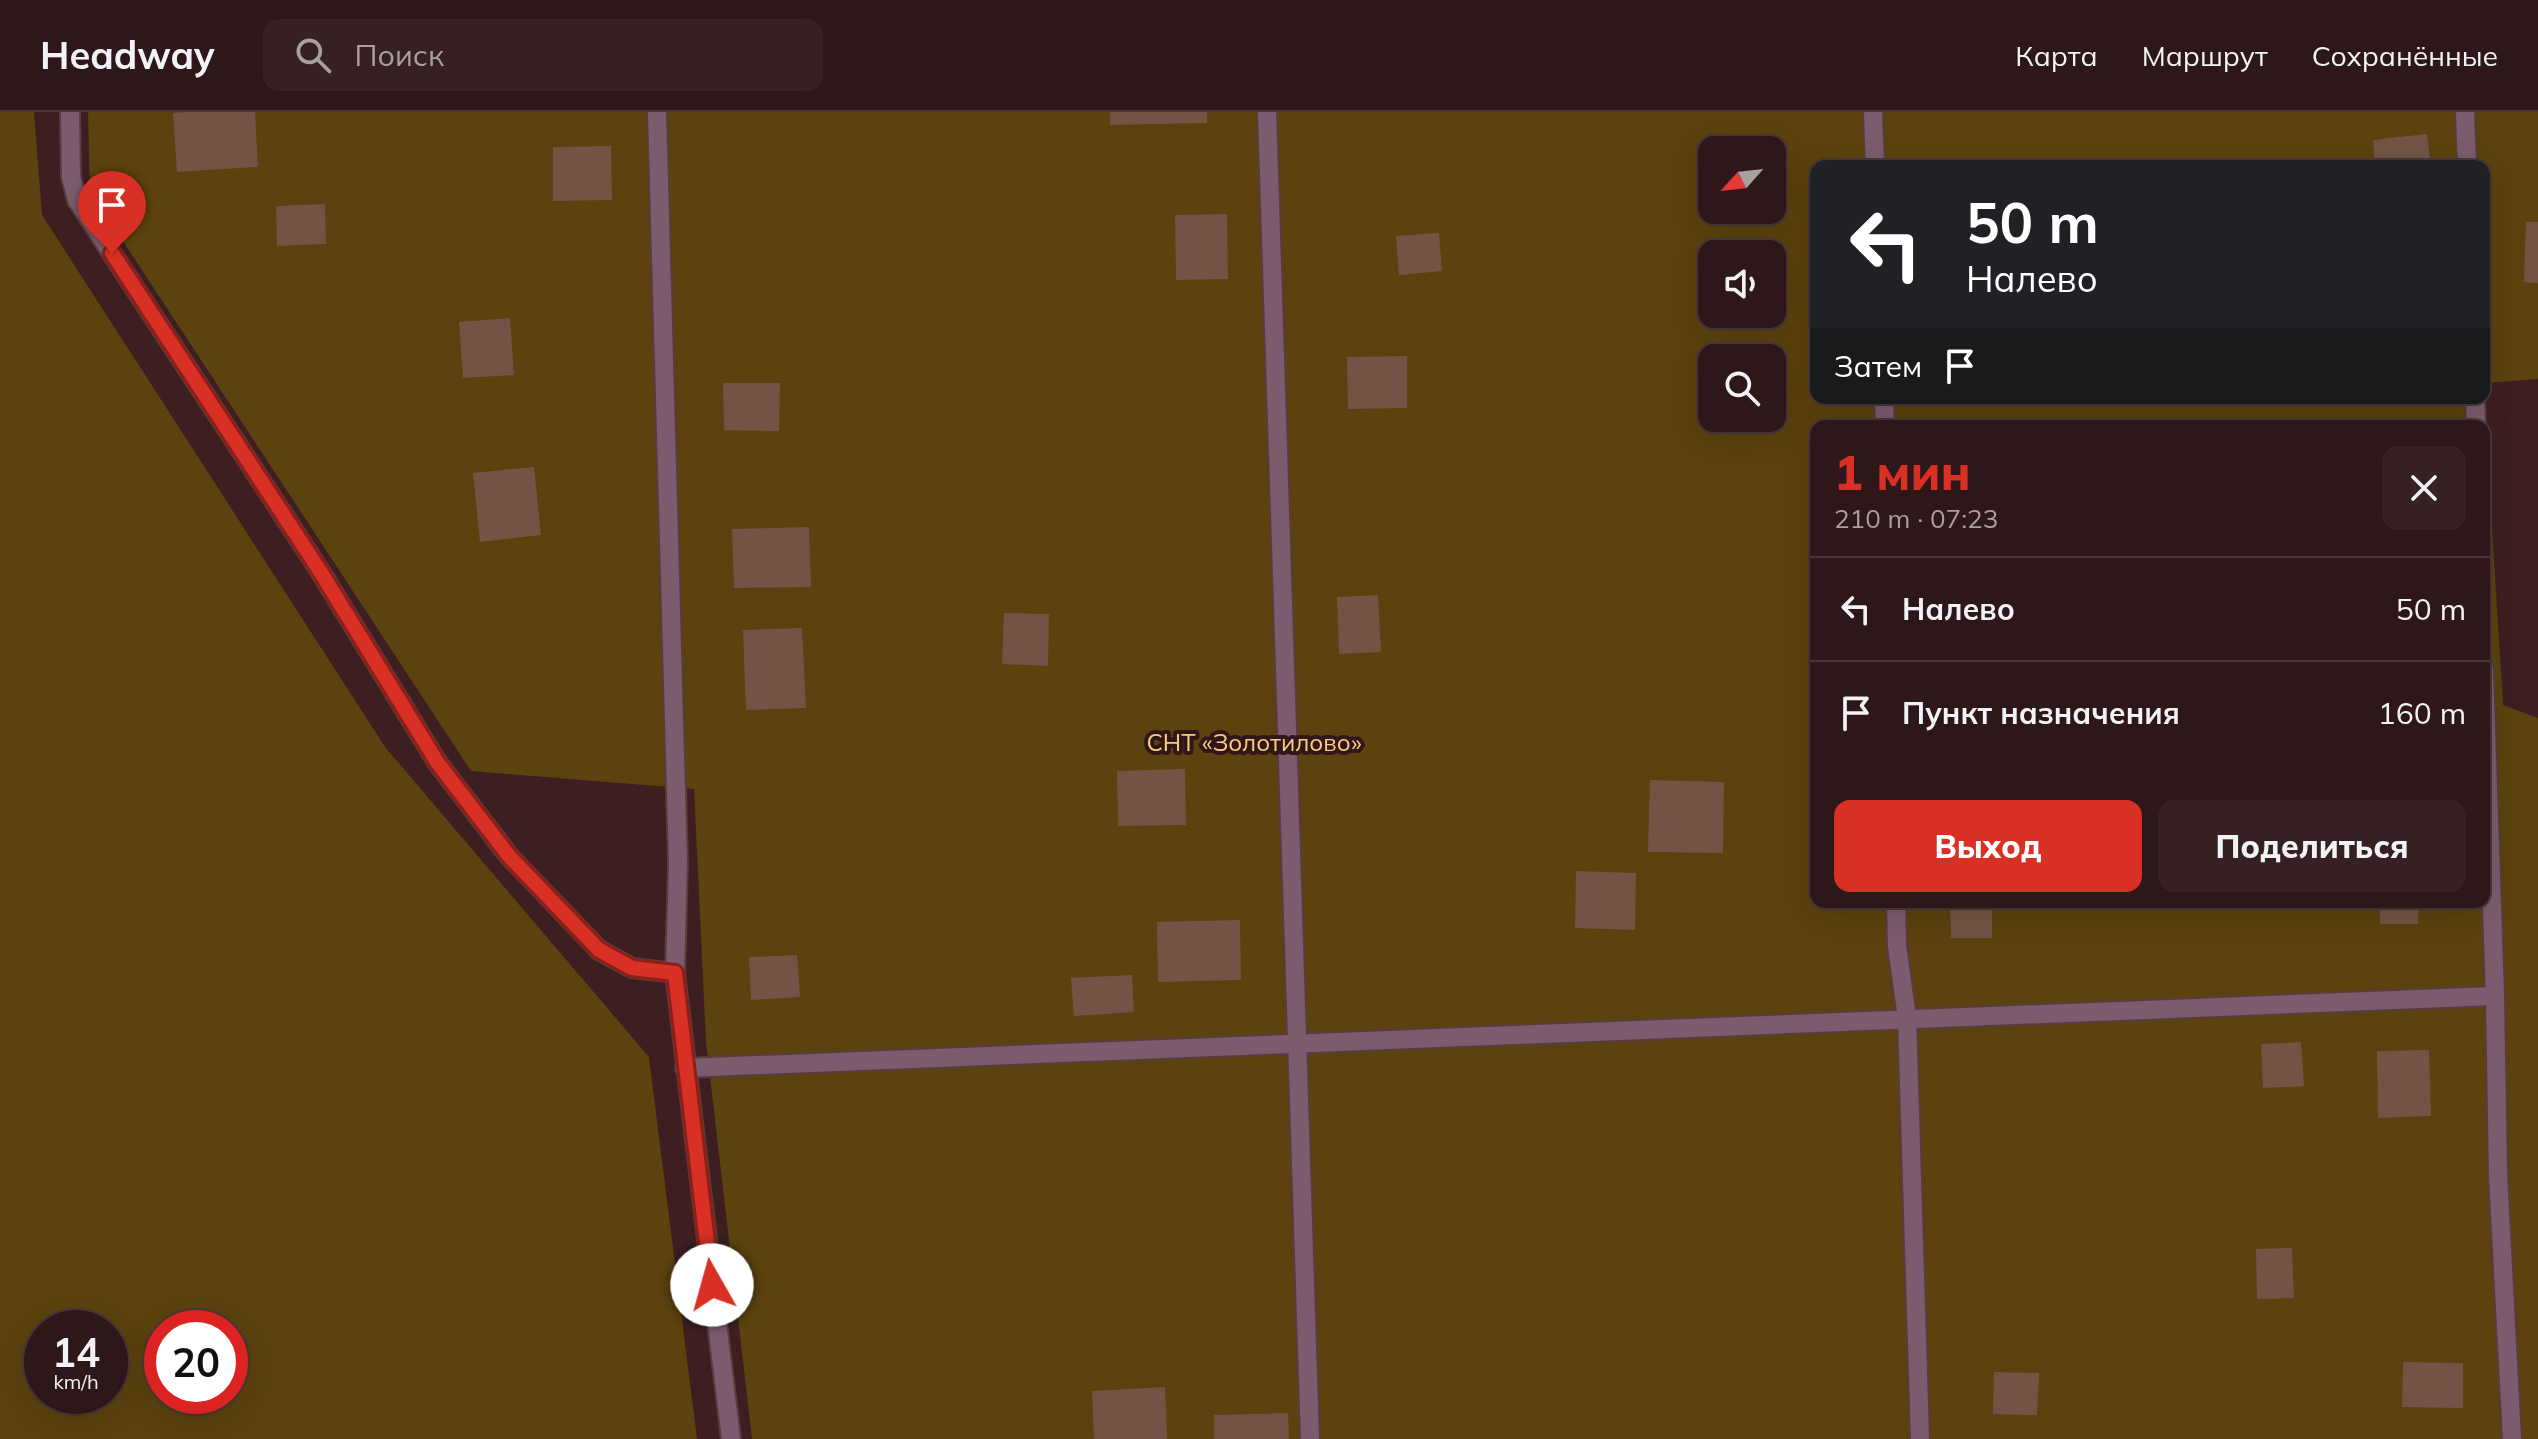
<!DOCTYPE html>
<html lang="ru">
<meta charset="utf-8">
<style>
body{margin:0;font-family:Mulish,sans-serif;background:#362022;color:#f1f3f6;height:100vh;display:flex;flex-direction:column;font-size:30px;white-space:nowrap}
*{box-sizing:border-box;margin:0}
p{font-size:26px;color:#a79fa2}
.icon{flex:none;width:44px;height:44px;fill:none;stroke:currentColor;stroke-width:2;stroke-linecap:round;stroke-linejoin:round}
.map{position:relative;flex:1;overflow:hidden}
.side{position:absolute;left:1810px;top:308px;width:680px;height:488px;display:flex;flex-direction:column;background:#2e1719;border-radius:16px;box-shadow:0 8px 32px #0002,0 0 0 2px #493638}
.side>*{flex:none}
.top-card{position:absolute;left:1810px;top:48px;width:680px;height:244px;border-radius:16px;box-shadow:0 8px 32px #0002,0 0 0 2px #493638;background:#202124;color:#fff;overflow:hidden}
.needle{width:52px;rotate:243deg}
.fabs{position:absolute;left:1698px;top:24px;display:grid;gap:16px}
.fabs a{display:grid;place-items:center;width:88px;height:88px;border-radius:16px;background:#2e1719;box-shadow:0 8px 32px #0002,0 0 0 2px #493638;font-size:40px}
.speed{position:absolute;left:24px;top:1198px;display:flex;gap:16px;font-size:40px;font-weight:700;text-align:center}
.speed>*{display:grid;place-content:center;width:104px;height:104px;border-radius:50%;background:#2e1719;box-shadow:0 8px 32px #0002,0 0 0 2px #493638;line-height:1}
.speed small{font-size:20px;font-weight:400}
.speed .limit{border:12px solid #d22;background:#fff;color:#111}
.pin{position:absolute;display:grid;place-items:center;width:68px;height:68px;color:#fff;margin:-82px -34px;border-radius:50% 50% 50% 0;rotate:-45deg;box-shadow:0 0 8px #0007}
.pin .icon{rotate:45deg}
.me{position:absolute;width:88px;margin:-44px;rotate:353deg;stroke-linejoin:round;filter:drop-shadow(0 0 6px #0008)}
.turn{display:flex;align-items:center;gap:28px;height:168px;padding:0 24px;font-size:36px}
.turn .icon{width:104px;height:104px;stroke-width:2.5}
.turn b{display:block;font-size:56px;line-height:68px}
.then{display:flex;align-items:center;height:76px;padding:0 24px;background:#0003;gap:16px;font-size:30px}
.round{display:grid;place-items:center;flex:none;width:84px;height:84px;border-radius:16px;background:#362022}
.head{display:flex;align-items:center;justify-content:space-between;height:136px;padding:0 24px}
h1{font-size:48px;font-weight:800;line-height:60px;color:#d93025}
.action{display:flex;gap:16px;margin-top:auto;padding:16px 24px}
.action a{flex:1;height:92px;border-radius:16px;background:#d93025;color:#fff;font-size:32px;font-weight:800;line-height:92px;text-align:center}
.action a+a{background:#362022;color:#f1f3f6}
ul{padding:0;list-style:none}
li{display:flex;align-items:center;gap:24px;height:104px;padding:0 24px;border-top:2px solid #493638}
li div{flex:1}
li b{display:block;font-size:30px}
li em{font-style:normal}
header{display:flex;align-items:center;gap:48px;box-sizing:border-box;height:112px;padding:0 40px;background:#2e1719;border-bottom:2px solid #493638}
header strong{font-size:38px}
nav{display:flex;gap:44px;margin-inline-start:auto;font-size:28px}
.search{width:560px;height:72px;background:#362022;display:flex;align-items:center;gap:20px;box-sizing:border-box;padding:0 28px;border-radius:16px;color:#a79fa2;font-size:30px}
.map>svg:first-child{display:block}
.green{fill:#5b420e;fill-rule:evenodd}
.building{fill:#715445}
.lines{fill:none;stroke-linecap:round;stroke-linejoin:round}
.lane-casing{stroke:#593c3e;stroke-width:22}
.lane{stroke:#7b5c6e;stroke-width:18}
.route-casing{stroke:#8d1f18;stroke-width:20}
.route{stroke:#d93025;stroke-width:14}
.labels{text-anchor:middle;stroke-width:8;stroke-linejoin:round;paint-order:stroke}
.park-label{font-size:24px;fill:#f8cd7f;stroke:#321618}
</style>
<header>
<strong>Headway</strong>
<div class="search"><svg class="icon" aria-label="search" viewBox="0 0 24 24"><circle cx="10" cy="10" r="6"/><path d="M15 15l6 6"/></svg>Поиск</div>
<nav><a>Карта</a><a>Маршрут</a><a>Сохранённые</a></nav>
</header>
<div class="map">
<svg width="2538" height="1327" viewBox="0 0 2538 1327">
<rect width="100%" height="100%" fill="#3d1f21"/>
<g class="green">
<path d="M0,0H34L42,103L385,635L649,945L697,1327H0ZM42,1216H110V1284H42ZM162,1216H230V1284H162Z"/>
<path d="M88,0H2538V267L2484,271V54H1816V286H2484L2503,593L2538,606V1327H752L706,930L694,677L471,659L90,79ZM1712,38H1772V98H1712ZM1712,142H1772V202H1712ZM1712,246H1772V306H1712ZM1816,314H2484V790H1816Z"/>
</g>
<g class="building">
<path d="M190,0H255L258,55L177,60L173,1Z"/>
<path d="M1110,0H1207V11L1110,13Z"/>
<path d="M2427,22L2431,54H2375L2373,28Z"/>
<path d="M611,34L612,88L553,89V35Z"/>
<path d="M325,92L326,132L277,134L276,94Z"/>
<path d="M1227,102L1228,167L1176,168L1175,103Z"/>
<path d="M2526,110H2538V171L2524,170Z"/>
<path d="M1439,121L1442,159L1399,163L1396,124Z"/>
<path d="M510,206L514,263L463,266L459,210Z"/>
<path d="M1407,244V296L1348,297L1347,245Z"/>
<path d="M723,271H780L779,319L724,318Z"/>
<path d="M534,355L541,423L480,430L473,361Z"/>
<path d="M809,415L811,475L734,476L732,417Z"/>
<path d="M1378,483L1381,540L1339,542L1337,485Z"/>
<path d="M1004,501L1049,502L1048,554L1002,552Z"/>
<path d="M802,516L806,596L746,598L743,518Z"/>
<path d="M1185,657L1186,713L1118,714L1117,659Z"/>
<path d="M1650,668L1724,670L1723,741L1648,740Z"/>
<path d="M1576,759L1636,761L1635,818L1575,816Z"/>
<path d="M1950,790H1992V826H1951Z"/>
<path d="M2380,790H2419L2418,812H2380Z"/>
<path d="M1240,808L1241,868L1158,870L1157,810Z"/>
<path d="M797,843L800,885L751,888L749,845Z"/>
<path d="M1132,863L1134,900L1074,904L1071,866Z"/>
<path d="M2301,930L2304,974L2263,976L2261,932Z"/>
<path d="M2429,938L2431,1004L2378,1006L2377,939Z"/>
<path d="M2292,1136L2294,1186L2257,1187L2256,1137Z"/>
<path d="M2403,1250L2463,1251V1296L2402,1295Z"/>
<path d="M1994,1260L2039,1261L2037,1303L1993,1302Z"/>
<path d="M1165,1275L1167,1327H1094L1092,1279Z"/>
<path d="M1288,1301L1289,1327H1214V1303Z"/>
</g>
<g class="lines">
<defs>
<g id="lane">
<path d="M70,0L71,65L77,88L320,459L437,650L509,744L599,838L632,856L675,861"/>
<path d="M657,0L678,751L675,861L731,1327"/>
<path d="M1267,0L1310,1327"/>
<path d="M1873,0L1875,54"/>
<path d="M2465,0L2467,54"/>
<path d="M1884,286L1885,314"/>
<path d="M2475,286L2476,314"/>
<path d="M2484,558L2495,884L2498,1063L2512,1327"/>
<path d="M1896,790L1897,834L1907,906L1920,1327"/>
<path d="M685,956L2495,884"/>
</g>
</defs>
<use href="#lane" class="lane-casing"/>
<use href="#lane" class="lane"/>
</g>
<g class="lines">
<defs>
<path id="route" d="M112,141L320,459L437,650L509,744L599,838L632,856L675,861L712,1173"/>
</defs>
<use href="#route" class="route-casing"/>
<use href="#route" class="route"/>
</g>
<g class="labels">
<g class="park-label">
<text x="1254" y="639">СНТ «Золотилово»</text>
</g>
</g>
</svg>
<div class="fabs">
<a><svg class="needle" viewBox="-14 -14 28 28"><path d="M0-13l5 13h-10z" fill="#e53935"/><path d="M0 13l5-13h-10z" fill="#a79fa2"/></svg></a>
<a><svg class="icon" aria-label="sound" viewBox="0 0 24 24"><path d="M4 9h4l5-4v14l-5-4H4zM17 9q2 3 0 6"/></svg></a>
<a><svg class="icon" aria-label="search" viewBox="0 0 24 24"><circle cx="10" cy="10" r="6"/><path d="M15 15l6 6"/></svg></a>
</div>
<div class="speed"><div>14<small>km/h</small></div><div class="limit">20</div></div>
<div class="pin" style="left:112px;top:141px;background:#d93025"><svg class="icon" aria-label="arrive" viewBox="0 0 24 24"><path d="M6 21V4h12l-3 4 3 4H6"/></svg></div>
<svg class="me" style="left:712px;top:1173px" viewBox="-20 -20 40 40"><circle r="19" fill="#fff"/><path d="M0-13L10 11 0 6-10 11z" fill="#d93025"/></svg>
<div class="top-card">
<div class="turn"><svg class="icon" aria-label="left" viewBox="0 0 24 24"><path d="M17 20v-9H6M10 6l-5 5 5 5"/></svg><div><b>50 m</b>Налево</div></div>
<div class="then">Затем<svg class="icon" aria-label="arrive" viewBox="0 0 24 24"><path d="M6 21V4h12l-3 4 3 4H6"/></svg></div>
</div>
<section class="side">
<div class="head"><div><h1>1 мин</h1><p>210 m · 07:23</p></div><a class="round"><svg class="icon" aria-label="close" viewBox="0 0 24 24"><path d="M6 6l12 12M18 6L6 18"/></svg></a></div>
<ul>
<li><svg class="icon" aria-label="left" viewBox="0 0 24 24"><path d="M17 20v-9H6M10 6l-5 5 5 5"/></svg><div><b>Налево</b></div><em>50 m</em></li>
<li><svg class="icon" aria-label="arrive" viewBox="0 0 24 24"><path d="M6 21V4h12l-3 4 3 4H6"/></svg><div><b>Пункт назначения</b></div><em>160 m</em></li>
</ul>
<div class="action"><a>Выход</a><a>Поделиться</a></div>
</section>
</div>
